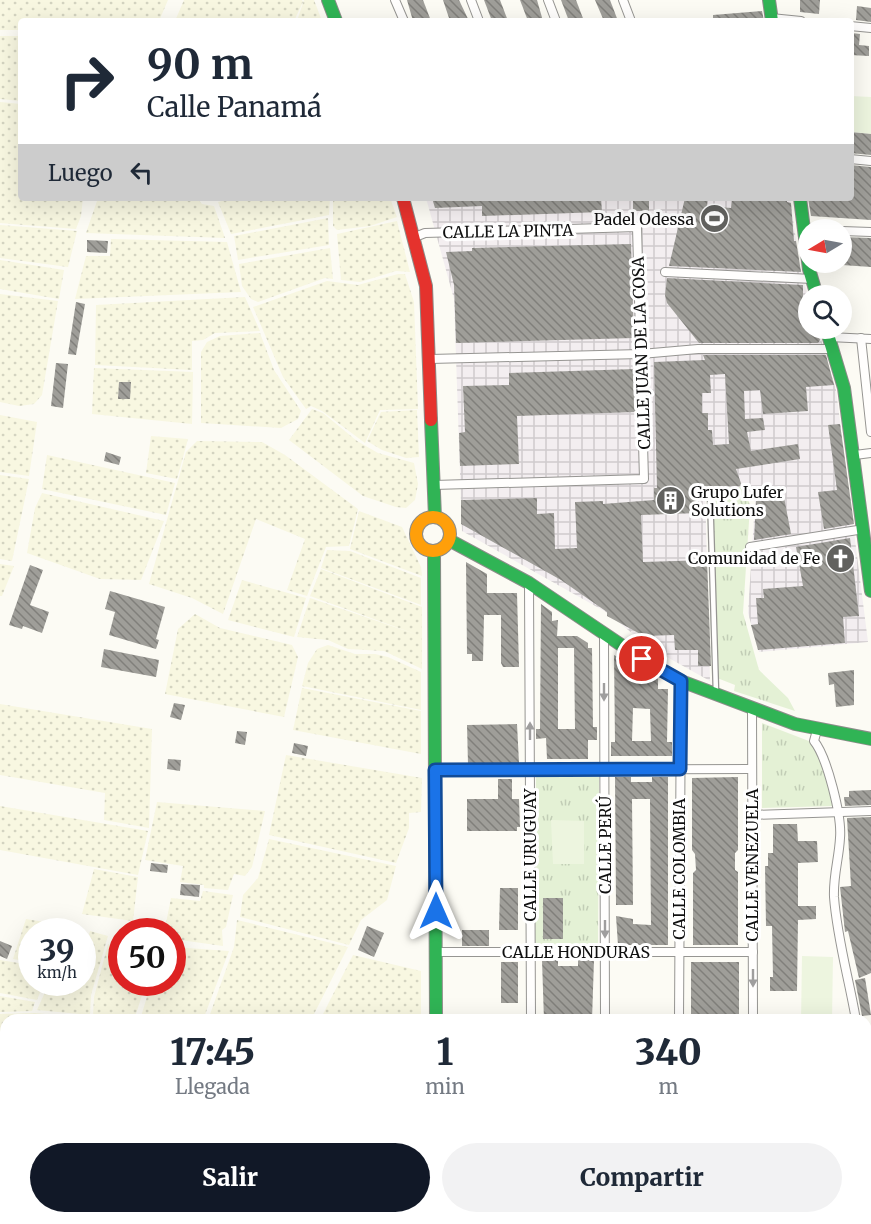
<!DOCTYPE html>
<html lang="es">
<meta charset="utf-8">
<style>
body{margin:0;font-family:Merriweather,serif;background:#f2f2f3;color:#1f2937;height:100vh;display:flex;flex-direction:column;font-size:22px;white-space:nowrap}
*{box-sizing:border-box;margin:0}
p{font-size:20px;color:#747a83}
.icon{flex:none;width:33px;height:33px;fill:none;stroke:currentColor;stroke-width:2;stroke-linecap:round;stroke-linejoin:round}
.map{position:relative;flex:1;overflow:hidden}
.drawer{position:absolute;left:0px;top:1014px;width:872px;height:210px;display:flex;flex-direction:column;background:#fff;border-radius:18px 18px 0 0;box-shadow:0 6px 24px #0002}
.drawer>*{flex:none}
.top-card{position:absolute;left:18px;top:18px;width:836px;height:183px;border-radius:6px;box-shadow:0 6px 24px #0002;background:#fff;color:#1f2937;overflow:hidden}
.needle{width:39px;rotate:260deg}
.controls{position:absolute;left:798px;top:219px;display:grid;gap:12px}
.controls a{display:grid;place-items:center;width:54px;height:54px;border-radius:50%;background:#fff;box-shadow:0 6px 24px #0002;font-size:30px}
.speed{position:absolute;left:18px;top:918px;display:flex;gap:12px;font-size:30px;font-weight:700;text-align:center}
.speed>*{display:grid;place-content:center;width:78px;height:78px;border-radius:50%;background:#fff;box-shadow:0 6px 24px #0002;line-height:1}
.speed small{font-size:15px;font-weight:400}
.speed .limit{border:9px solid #d22;background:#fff;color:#111}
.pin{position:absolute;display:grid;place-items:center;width:51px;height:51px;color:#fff;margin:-26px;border:3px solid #fff;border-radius:50%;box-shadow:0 2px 6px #0007}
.me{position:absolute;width:66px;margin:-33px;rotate:0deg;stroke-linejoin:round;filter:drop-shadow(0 0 4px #0008)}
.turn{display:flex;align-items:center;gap:21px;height:126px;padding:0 30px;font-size:27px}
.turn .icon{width:78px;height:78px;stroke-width:2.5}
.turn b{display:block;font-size:42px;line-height:51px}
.then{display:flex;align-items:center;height:57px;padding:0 30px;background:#0003;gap:12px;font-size:22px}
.eta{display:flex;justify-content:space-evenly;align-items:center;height:102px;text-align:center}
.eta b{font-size:36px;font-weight:800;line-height:42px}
.primary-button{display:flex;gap:12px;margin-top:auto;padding:12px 30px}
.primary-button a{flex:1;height:69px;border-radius:36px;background:#111827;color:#fff;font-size:24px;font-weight:800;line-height:69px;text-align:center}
.primary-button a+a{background:#f2f2f3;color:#1f2937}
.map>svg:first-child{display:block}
.industrial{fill:url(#industrial-grid)}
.farmland{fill:url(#farmland-dots)}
.park{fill:url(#park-tufts)}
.pitch{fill:#edf5df}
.building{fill:url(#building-back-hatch);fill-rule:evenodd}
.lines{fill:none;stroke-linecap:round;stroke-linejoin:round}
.lane-casing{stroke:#969592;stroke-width:7}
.street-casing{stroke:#969592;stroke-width:10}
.fast-casing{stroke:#8c8c89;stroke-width:14}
.slow-casing{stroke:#8c8c89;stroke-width:14}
.jam-casing{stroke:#8c8c89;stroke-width:14}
.lane{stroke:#fffefd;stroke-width:4.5}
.street{stroke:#fffefd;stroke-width:8}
.fast{stroke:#30b455;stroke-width:12}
.slow{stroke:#ff9f0a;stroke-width:12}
.jam{stroke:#e5322d;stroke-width:12}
.oneway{fill:#9f9e9e}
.route-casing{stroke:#114b97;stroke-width:15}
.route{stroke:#1a73e8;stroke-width:10}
.labels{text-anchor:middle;stroke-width:6;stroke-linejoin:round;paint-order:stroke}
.poi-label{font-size:16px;fill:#0f0f0f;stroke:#fff;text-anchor:end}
.street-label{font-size:16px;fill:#0f0f0f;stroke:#fff}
</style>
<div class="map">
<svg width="871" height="1224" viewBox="0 0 871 1224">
<defs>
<pattern id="industrial-grid" width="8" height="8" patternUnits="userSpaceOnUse" patternTransform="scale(1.5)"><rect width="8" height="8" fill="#f3eef0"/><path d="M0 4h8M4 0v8" fill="none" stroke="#cfcbcd"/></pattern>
<pattern id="farmland-dots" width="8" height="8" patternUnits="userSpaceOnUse" patternTransform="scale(1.5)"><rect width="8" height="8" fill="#f8f7e1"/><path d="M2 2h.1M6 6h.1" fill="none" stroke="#d3d3c0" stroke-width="1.8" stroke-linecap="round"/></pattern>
<pattern id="park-tufts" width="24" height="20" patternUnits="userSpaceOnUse" patternTransform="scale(1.5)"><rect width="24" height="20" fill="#e4f1d5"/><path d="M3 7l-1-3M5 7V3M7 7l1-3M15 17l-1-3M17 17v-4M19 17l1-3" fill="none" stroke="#c2cdb6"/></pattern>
<pattern id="building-back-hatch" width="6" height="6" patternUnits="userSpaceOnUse" patternTransform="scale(1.5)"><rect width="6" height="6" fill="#9f9e99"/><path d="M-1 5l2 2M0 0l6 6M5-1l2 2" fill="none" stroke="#807f7b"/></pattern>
</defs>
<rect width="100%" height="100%" fill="#fcfbf4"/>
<path class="industrial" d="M426,198H790L800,268L808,297V328L818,329L836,390L868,642L759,652L748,613L755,502L745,487L705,488L710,681L649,647L606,612L462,531L454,299Z"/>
<g class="farmland">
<path d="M0,0H168L159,21H21V30H0Z"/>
<path d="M184,0H302L303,2L294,21H175Z"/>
<path d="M304,0H314L322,21H297Z"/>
<path d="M0,36H21V101L0,99Z"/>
<path d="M0,102L21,104V198H83L81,216L76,229L0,223Z"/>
<path d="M98,198H197L202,204L214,206L225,238L86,233Z"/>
<path d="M232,198H330L329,215L231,234L218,202Z"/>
<path d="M333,198H390L397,217L370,226L337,230L333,226Z"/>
<path d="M328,218L329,245L238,260L234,236Z"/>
<path d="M397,221L410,272L396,271L360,282L341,280L337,234Z"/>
<path d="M0,225L77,231L68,267L0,258Z"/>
<path d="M111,239L227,242L241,292L75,299L86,256H110Z"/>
<path d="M330,248L333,279L325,278L258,302L251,299L242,286L239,264Z"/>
<path d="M0,260L64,270L59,299L0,289Z"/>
<path d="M398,274H405L414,302L418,409L380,410L365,443L322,411L311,406L306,409L283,377L253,307L327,281L358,285Z"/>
<path d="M0,294L58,301L42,395L34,404L19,406L0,402Z"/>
<path d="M245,297L260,331L215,333L203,340L192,341V370L95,365L96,305Z"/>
<path d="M260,333L274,370L301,411L298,419L281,428L201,423V352L207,342L220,336Z"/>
<path d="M94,368L193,372L192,424L92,414Z"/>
<path d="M312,409L323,413L357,441L378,453L414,463L418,484L415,500L406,508L396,507L363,496L289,440Z"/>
<path d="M417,410L419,457L406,458L382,450L367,441L381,412Z"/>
<path d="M0,415L37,422L29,476L0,472Z"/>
<path d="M151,436L188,439L177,479L146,473Z"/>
<path d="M197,441L262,442L285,455L358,509L349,546L326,547L307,596L287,590L305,539L256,519L223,614L192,598L149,584L186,452Z"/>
<path d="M47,455L175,483L166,515L42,489Z"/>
<path d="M0,475L29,479L12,561L0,559Z"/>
<path d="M42,493L164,521L141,580L100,579L27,553L35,508Z"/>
<path d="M359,511L402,527L421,567L422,576L350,549Z"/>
<path d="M327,550L350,551L421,578V605L321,568Z"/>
<path d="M0,564L14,566L2,596H0Z"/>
<path d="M321,569L422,607V669L384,651L348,649L328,640L297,637L310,598L418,635L310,596Z"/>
<path d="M242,580L306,598L294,637L228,620Z"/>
<path d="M195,614L220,628L292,645L298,657L284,717L165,694L178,629Z"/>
<path d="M328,645L355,654H375L388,657L421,672V710L302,686L308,663L317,649Z"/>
<path d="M302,688L421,711V754L293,730Z"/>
<path d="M0,704L152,729L149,828L104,820L105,793L0,775Z"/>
<path d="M286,755L422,778L421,812L409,813V828L396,863L269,835Z"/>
<path d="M157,802L265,811L252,867L245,876L234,874L228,890L204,888V885L180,882L183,866L145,860Z"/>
<path d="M0,806L148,831L138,875L0,850Z"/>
<path d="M269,839L396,866L387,900L361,920L349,945L240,917L243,895L258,878Z"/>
<path d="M94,869L138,877L133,921L82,914Z"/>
<path d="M203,891L233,895L226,927L222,930L223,946L173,939L172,932L138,931L166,923L171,898L200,901Z"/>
<path d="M26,919L69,926L66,931L32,932L31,962L13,959Z"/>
<path d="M237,920L348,947L311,1020H208L234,947Z"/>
<path d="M90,931L108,936L91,995L90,1015L37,1010L49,983L82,982L83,952Z"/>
<path d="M108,944L121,947L122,982L146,983L134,1020L93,1017L94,997Z"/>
<path d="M173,947L229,951L203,1020H140L151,983L172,982Z"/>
<path d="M353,955L421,971V1020H320Z"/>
<path d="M0,960L31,965L32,982L44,983L37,1000L0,993Z"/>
<path d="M0,996L35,1002L32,1011L0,1012Z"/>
<path d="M35,1013L76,1017L73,1020H6V1033H0V1014Z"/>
<rect x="0" y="1036" width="6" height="76"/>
<path d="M6,1147V1209L0,1211V1152Z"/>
<path d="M29,1218H130L127,1224H30Z"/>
<path d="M139,1218H217L214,1224H136Z"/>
<path d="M222,1218H284L282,1224H219Z"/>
<path d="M292,1218H423V1224H289Z"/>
</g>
<g class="park">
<path d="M707,487H745L750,506L743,613L759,670L788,698L795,711L734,691L735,685L712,676Z"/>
<path d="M762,723L814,743L820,752L833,806L762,808Z"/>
<path d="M536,777H599L598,946H535Z"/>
</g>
<g class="pitch">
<path d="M850,96L871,97V134L851,132Z"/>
<path d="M551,820L584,821V864H553Z"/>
<path d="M802,956L833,957L832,1020H801Z"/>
</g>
<g class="building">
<path d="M407,0H423L431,21H413Z"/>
<path d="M443,0H459L469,21H450Z"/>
<path d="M484,0H500L508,21H492Z"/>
<path d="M520,0H537L543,21H528Z"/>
<path d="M561,0H576L584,21H569Z"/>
<path d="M595,0H610L618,21H604Z"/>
<path d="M800,0H820L819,14L800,12Z"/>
<path d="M857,6L871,8V22L856,20Z"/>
<path d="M762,11L764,21H713V15Z"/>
<path d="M852,33L860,34L859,45L869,46V56L850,55Z"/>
<path d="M850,132L871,134V155L850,153Z"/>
<path d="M850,165L871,167V220L811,216L808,198H850Z"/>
<path d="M432,198H601L602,212L482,216V206L435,208Z"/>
<rect x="633" y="198" width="16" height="13"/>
<path d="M685,198H708L707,206L731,208L732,198H787V202L791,203L794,241H796L801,272L669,266Z"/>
<path d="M842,237L871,238V267L842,265Z"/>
<path d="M87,240L108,241L107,253L87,252Z"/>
<path d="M631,244L634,338L456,343L454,285L446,252L472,251V248Z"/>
<path d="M667,278L803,285V300H806L808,328H816L820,340L818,343H699L667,303L665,295Z"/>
<path d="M76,302L85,304L76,355L68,354Z"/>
<path d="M703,355H826L834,385L806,387L808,411L763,414L760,390L744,391L745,419L763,418L765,430L747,432L751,451L798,444L800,459L736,469L742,486L698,487L699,513L641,515L643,562L707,560L711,666H698V650H675L674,635L644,636L607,616V612L561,580L461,524V500L537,498V514L554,513L555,549L577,548L575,502L603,501V504L654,500V488H657L654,362L705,360ZM725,374L729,444L713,445L712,430H708V413H702V393H711L710,375Z"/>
<path d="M56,363L68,364L63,408L51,406Z"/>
<path d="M635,369L636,412L517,416L519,464L460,466L459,433L465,432L463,386L509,385V373Z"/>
<path d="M119,382H131L130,399H118Z"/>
<path d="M840,424L854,524L824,529L818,492L837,490L828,425Z"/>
<path d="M106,452L121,457L119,465L104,461Z"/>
<path d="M784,497L791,534L754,540L756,501Z"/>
<path d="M850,538L859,616L843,617L845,643L758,650L751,625L758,624L756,598H764L763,589L803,586L796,547Z"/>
<path d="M466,562L487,574V593H517L519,667H503L501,663V615H484L483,661H472V654H467Z"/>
<path d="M30,565L43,570L30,605L49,612L42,633L23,626L22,629L9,625Z"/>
<path d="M110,591L165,607L156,639L159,640L156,649L109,635L115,612L105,609Z"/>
<path d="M541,604L552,612V621L558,620L557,636H577L588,643V648H592L593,727H597V740H588V759H547L546,738L536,739V729H540ZM558,648H574L575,729H558Z"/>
<path d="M104,649L159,660L156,677L101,667Z"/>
<path d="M614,655L627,662L628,671L648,674L658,679V689H668L667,742H672V756H611V742H615ZM633,708L650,709L651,741H632Z"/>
<path d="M854,670V705L836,707L834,684L829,685L828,673Z"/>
<path d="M174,703L185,705L181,720L170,717Z"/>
<path d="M517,724L519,763L468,764L467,725Z"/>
<path d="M237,731L247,732L245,745L235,743Z"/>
<path d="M294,743L308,746L306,756L292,753Z"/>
<path d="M168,759L181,760L180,771L167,769Z"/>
<path d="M615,777H631V782H652V777H668V945H618L616,916L633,919V924L651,925L650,799H632L633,905H616Z"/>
<path d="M738,777V850L735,853V870L738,872V945H693V873L696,870L695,854L692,850V778Z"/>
<path d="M498,779H512V799H519L520,827H517V831H467V799H498Z"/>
<path d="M871,790V805L845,806L844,797H849V791Z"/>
<path d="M871,817V973L859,978L848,931L845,932L840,887L851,886L847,818Z"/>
<path d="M773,824H797L798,841H817L818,862L798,863V906H816V919L798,920L797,991H770V977H773L772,926H766L765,866H768V853H773Z"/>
<path d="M151,863L168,865L167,873L150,871Z"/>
<path d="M181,884L200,885L199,897L180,895Z"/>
<path d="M500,888H518V930H499Z"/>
<rect x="543" y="898" width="20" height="41"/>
<path d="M367,926L384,933L374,957L358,950Z"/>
<rect x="462" y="930" width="27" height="16"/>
<path d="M0,941L12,946L7,959L0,956Z"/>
<path d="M542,960H558V966H578V960H594L592,1020H544Z"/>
<rect x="501" y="962" width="17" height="41"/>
<rect x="691" y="962" width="48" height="58"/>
<path d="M865,978L871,1015L862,1016L855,980Z"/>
</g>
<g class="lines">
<defs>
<path id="lane" d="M710,492L716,693"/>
<g id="street">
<path d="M395,0L404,21"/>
<path d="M471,0L479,21"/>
<path d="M548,0L556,21"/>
<path d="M623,0L631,21"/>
<path d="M771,18L801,21"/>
<path d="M850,26L871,28"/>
<path d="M850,159L871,161"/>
<path d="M804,228L825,230"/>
<path d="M842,231L871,232"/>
<path d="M415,237L425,233L637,227L644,479L434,485"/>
<path d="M665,272L812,279"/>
<path d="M829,337L871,339"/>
<path d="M861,338L871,432"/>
<path d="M430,359L641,354L698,349H832"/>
<path d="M855,455L871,453"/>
<path d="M750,547L864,529"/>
<path d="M529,583L531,1020"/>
<path d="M604,634L605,1020"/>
<path d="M752,710L753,1020"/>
<path d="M817,730L814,741C827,757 842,816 840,838C839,858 833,876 834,897C837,938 849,979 856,1020"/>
<path d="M435,770L752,769"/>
<path d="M752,815L871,811"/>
<path d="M436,952H753"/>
<path d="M679,1020L681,681"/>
<path d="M866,1071L871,1099"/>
<path d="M866,1151H871"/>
<path d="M532,1218V1224"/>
<path d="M606,1218V1224"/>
<path d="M680,1218V1224"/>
<path d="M753,1218V1224"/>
</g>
<g id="fast">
<path d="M328,0L336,21"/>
<path d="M769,0L772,21"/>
<path d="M800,198L809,269L817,296"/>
<path d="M826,328L844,388L871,591"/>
<path d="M431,420L435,517"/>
<path d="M449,540L529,583L642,659L681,681L795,724L871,739"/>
<path d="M434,551L436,1020"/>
</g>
<circle id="slow" cx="433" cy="534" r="17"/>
<g id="jam">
<path d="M403,198L426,286L431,420"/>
<path d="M437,1218V1224"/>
</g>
</defs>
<use href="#lane" class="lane-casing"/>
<use href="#street" class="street-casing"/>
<use href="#fast" class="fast-casing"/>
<use href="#slow" class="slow-casing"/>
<use href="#jam" class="jam-casing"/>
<use href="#lane" class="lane"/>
<use href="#street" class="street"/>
<use href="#fast" class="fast"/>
<use href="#slow" class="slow"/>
<use href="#jam" class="jam"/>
</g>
<defs><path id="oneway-solid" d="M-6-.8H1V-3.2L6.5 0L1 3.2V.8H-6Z" transform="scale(1.5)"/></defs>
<g class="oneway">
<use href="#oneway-solid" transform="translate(604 692) rotate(90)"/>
<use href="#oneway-solid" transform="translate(530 731) rotate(-90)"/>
<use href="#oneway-solid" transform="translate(605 929) rotate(90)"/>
<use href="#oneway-solid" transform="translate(753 978) rotate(90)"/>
</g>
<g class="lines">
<defs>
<path id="route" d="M436,911L435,770L680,769L681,681L642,659"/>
</defs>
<use href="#route" class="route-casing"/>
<use href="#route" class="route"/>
</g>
<defs>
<symbol id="stadium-disc" viewBox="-11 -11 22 22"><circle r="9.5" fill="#62625f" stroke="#fff"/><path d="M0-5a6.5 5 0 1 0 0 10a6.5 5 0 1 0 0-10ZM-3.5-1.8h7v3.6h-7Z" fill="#fff"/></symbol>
<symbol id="building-disc" viewBox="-11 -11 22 22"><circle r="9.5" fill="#62625f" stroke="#fff"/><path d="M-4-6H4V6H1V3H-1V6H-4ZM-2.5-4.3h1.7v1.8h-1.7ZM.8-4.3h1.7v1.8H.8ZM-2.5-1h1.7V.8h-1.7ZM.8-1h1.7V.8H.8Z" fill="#fff"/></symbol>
<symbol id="church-disc" viewBox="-11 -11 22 22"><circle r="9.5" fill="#62625f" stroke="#fff"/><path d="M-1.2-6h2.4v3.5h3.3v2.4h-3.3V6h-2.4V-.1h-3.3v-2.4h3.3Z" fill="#fff"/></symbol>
</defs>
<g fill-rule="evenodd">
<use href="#stadium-disc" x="698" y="202" width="33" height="33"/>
<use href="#building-disc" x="654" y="484" width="33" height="33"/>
<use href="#church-disc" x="824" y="542" width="33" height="33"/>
</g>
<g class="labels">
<g class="poi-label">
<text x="694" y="225">Padel Odessa</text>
<text x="691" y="498" text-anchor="start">Grupo Lufer<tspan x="691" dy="18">Solutions</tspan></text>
<text x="820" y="564">Comunidad de Fe</text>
</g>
<g class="street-label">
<text transform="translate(508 231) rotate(-1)" y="6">CALLE LA PINTA</text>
<text transform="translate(641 353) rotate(-92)" y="6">CALLE JUAN DE LA COSA</text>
<text transform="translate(605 845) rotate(-90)" y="6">CALLE PERÚ</text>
<text transform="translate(530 855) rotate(-90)" y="6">CALLE URUGUAY</text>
<text transform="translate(752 865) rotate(-90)" y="6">CALLE VENEZUELA</text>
<text transform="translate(679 869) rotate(-90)" y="6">CALLE COLOMBIA</text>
<text x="576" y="958">CALLE HONDURAS</text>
</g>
</g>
</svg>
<div class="controls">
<a><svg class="needle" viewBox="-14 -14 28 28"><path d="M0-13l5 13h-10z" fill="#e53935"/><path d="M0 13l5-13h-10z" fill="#747a83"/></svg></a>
<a><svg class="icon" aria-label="search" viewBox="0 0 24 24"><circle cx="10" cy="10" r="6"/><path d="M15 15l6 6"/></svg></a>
</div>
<div class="speed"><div>39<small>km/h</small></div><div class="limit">50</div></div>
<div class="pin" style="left:642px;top:659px;background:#d93025"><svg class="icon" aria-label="arrive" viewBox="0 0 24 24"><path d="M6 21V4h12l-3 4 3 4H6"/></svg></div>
<svg class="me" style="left:436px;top:911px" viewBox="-20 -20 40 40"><path d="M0-17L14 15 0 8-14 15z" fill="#1a73e8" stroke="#fff" stroke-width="4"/></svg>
<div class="top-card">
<div class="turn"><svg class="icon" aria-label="right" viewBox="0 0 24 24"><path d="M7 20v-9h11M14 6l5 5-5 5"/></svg><div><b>90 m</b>Calle Panamá</div></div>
<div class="then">Luego<svg class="icon" aria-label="left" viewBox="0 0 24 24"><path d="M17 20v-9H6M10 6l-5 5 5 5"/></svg></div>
</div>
<section class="drawer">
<div class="eta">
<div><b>17:45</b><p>Llegada</p></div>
<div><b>1</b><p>min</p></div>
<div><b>340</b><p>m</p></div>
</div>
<div class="primary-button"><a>Salir</a><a>Compartir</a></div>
</section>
</div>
